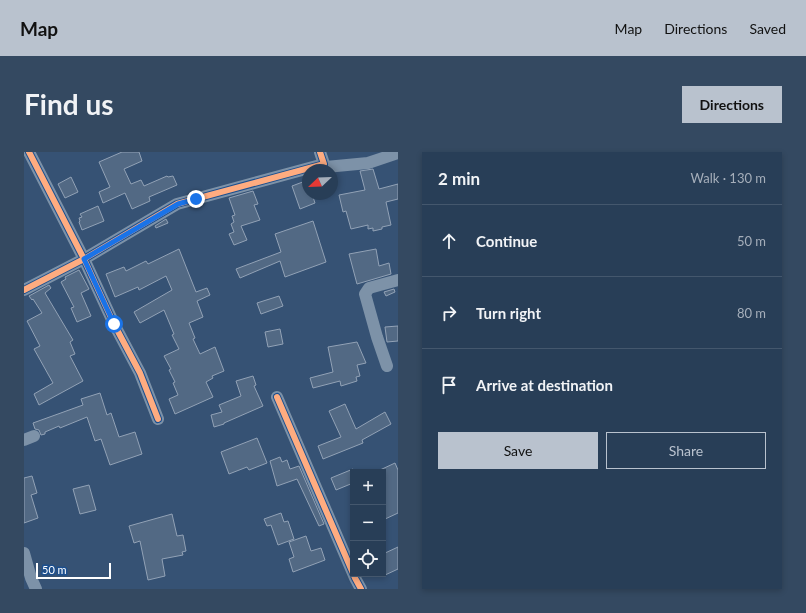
<!DOCTYPE html>
<html lang="en">
<head>
<meta charset="utf-8">
<style>
  :root { --surface:#283e57; --page:#344961; --text:#f1f3f6; --muted:#a5aeba; --line:#44576d; --accent:#b9c2ce }
  body { margin:0; font-family:Lato,sans-serif; background:var(--page); color:var(--text) }
  .controls { position:absolute; right:12px; bottom:12px; display:grid; overflow:hidden; border-radius:0px; box-shadow:0 2px 6px #0003 }
  .controls button { width:36px; height:36px; display:grid; place-items:center; padding:0; border:0; border-bottom:1px solid var(--line); background:var(--surface); color:var(--text); font:20px sans-serif }
  .compass { position:absolute; left:278px; top:12px; width:36px; height:36px; border-radius:50%; background:var(--surface); box-shadow:0 2px 6px #0003; rotate:247deg }
  .scale { position:absolute; left:12px; bottom:10px; width:75px; box-sizing:border-box; padding-left:4px; border:2px solid #fff; border-top:0; font-size:11px; line-height:14px; white-space:nowrap; color:#fff; -webkit-text-stroke:3px #1b4f8f; paint-order:stroke }
  .stop { position:absolute; width:12px; height:12px; margin:-9px; border:3px solid #1a73e8; border-radius:50%; background:#fff }
  .stop.end { background:#1a73e8; border-color:#fff; box-shadow:0 1px 4px #0008 }
  .list { margin:0; padding:0; list-style:none }
  h2 { display:flex; justify-content:space-between; align-items:center; height:52px; margin:0; padding:0 16px; font-size:17px }
  h2 small { font-size:13px; font-weight:400; color:var(--muted) }
  .list li { display:grid; grid-template-columns:26px 1fr auto; gap:12px; align-items:center; box-sizing:border-box; height:72px; padding:0 16px; border-top:1px solid var(--line) }
  .list b { display:block; font-size:15px; white-space:nowrap }
  .list em { font-size:13px; font-style:normal; color:var(--muted) }
  .actions { display:flex; gap:8px; padding:12px 16px }
  .actions a { flex:1; padding:9px 0; border:1px solid var(--accent); border-radius:0px; text-align:center; font-size:14px; color:var(--accent) }
  .actions .main { background:var(--accent); color:#111 }
  .icon { flex:none; width:22px; height:22px; fill:none; stroke:currentColor; stroke-width:2; stroke-linecap:round; stroke-linejoin:round }
  .map { position:relative; flex:none; width:374px; height:437px; overflow:hidden; border-radius:0px }
  header { display:flex; align-items:center; gap:24px; box-sizing:border-box; height:56px; padding:0 20px; background:var(--accent); color:#111 }
  header strong { font-size:19px }
  nav { display:flex; gap:22px; margin-inline-start:auto; font-size:14px }
  .intro { display:flex; align-items:center; justify-content:space-between; box-sizing:border-box; height:96px; padding:0 24px }
  h1 { margin:0; font-size:28px }
  .button { padding:10px 18px; border-radius:0px; background:var(--accent); color:#111; font-size:14px; font-weight:700 }
  main { display:flex; gap:24px; padding:0 24px }
  aside { flex:1; background:var(--surface); border-radius:0px; box-shadow:0 2px 6px #0003 }
  .map>svg:first-child { display:block }
  .building { fill:#526984; stroke:#92a2b6 }
  .lines { fill:none; stroke-linecap:round; stroke-linejoin:round }
  .minor { stroke:#7d92a8; stroke-width:12 }
  .cycleway-casing { stroke:#1b4f8f; stroke-width:8 }
  .cycleway { stroke:#ffac80; stroke-width:6 }
  .route { stroke:#1a73e8; stroke-width:5 }
</style>
</head>
<body>
<header>
<strong>Map</strong>
<nav><a>Map</a><a>Directions</a><a>Saved</a></nav>
</header>
<div class="intro"><h1>Find us</h1><a class="button">Directions</a></div>
<main>
<div class="map">
<svg width="374" height="437" viewBox="0 0 374 437">
  <rect width="100%" height="100%" fill="#365274"/>
  <g class="building">
    <path d="M 98,0 L 115,0 L 118,9 L 100,17 L 107,32 L 117,28 L 120,34 L 143,24 L 144,25 L 149,24 L 153,33 L 125,45 L 126,49 L 108,57 L 101,41 L 79,51 L 75,40 L 86,35 L 75,10 Z"/>
    <path d="M 349,17 L 355,37 L 374,32 L 374,47 L 362,50 L 367,73 L 358,75 L 358,77 L 349,79 L 349,76 L 344,77 L 344,73 L 327,77 L 322,59 L 319,60 L 315,43 L 341,38 L 336,19 Z"/>
    <path d="M 47,25 L 54,40 L 41,46 L 34,32 Z"/>
    <path d="M 284,28 L 284,42 L 288,42 L 291,51 L 276,57 L 268,34 Z"/>
    <path d="M 229,39 L 234,52 L 230,53 L 236,68 L 217,74 L 223,88 L 210,93 L 205,82 L 210,80 L 207,72 L 210,70 L 208,64 L 211,63 L 205,46 Z"/>
    <path d="M 74,54 L 80,69 L 58,78 L 55,70 L 56,69 L 55,66 L 58,65 L 56,62 Z"/>
    <path d="M 142,67 L 144,71 L 132,76 L 131,74 Z"/>
    <path d="M 289,69 L 302,110 L 261,125 L 256,109 L 216,126 L 212,117 L 257,100 L 251,82 Z"/>
    <path d="M 155,97 L 172,140 L 183,136 L 186,143 L 173,149 L 179,165 L 165,171 L 171,186 L 169,187 L 176,202 L 191,195 L 200,219 L 188,224 L 189,226 L 182,230 L 189,245 L 151,262 L 145,247 L 154,243 L 149,231 L 151,230 L 145,218 L 147,217 L 140,204 L 155,197 L 148,183 L 150,182 L 140,158 L 116,171 L 110,160 L 148,138 L 142,124 L 115,138 L 114,135 L 91,145 L 82,122 L 100,115 L 102,119 L 122,109 L 124,112 Z"/>
    <path d="M 352,97 L 355,114 L 365,111 L 367,122 L 333,132 L 325,102 Z"/>
    <path d="M 55,118 L 65,137 L 57,141 L 67,164 L 53,170 L 47,156 L 50,155 L 37,130 L 42,127 L 41,125 Z"/>
    <path d="M 25,133 L 27,136 L 21,141 L 49,188 L 46,190 L 51,202 L 46,204 L 59,229 L 15,253 L 10,242 L 29,231 L 10,197 L 16,194 L 3,169 L 18,161 L 9,147 L 8,148 L 5,144 Z"/>
    <path d="M 370,137 L 371,140 L 362,144 L 360,140 Z"/>
    <path d="M 255,144 L 259,154 L 237,162 L 233,151 Z"/>
    <path d="M 374,174 L 374,189 L 363,190 L 361,175 Z"/>
    <path d="M 256,177 L 259,192 L 244,195 L 241,180 Z"/>
    <path d="M 333,190 L 342,211 L 333,213 L 336,224 L 332,225 L 333,229 L 317,234 L 316,229 L 289,236 L 286,226 L 309,220 L 304,195 Z"/>
    <path d="M 229,224 L 232,233 L 230,234 L 239,254 L 200,271 L 200,272 L 190,275 L 187,263 L 198,260 L 195,253 L 217,244 L 212,229 Z"/>
    <path d="M 76,241 L 83,263 L 87,261 L 95,285 L 111,280 L 118,302 L 86,313 L 77,287 L 71,289 L 63,265 L 36,276 L 35,274 L 21,280 L 21,282 L 17,283 L 15,278 L 11,277 L 9,271 L 59,253 L 57,247 Z"/>
    <path d="M 321,252 L 332,277 L 361,260 L 367,272 L 338,288 L 339,291 L 299,307 L 294,294 L 317,285 L 305,259 Z"/>
    <path d="M 233,286 L 243,311 L 225,318 L 223,315 L 205,322 L 197,300 Z"/>
    <path d="M 256,305 L 258,310 L 263,308 L 266,317 L 275,314 L 300,372 L 295,374 L 273,327 L 253,334 L 246,309 Z"/>
    <path d="M 371,311 L 374,318 L 374,361 L 359,368 L 359,320 L 357,320 L 356,318 Z"/>
    <path d="M 329,317 L 329,331 L 312,338 L 307,326 Z"/>
    <path d="M 8,324 L 13,341 L 7,343 L 14,366 L 0,371 L 0,326 Z"/>
    <path d="M 65,333 L 72,358 L 56,362 L 49,337 Z"/>
    <path d="M 257,361 L 260,370 L 264,369 L 270,387 L 254,393 L 247,373 L 243,374 L 240,367 Z"/>
    <path d="M 148,362 L 153,384 L 159,383 L 162,399 L 158,400 L 159,403 L 138,407 L 141,424 L 124,428 L 116,389 L 110,391 L 105,374 Z"/>
    <path d="M 282,384 L 287,399 L 297,396 L 301,408 L 269,420 L 265,407 L 270,405 L 265,390 Z"/>
    <path d="M 374,395 L 374,417 L 359,424 L 359,402 Z"/>
  </g>
  <g class="lines">
    <g class="minor">
      <path d="M 5,0 L 60,107 L 90,172 L 116,221 L 134,267"/>
      <path d="M 300,12 L 302,15 L 344,11 L 374,1"/>
      <path d="M 0,138 L 60,107 L 153,52 L 300,12 L 296,0"/>
      <path d="M 363,214 L 353,185 L 341,142 L 345,136 L 374,128"/>
      <path d="M 253,245 L 331,426 L 337,437"/>
      <path d="M 0,288 L 10,284"/>
      <path d="M 0,401 L 7,426 L 12,437"/>
    </g>
    <g class="cycleway-casing">
      <g id="cycleway">
        <path d="M 5,0 L 60,107 L 90,172 L 116,221 L 134,267"/>
        <path d="M 0,138 L 60,107 L 153,52 L 300,12 L 296,0"/>
        <path d="M 253,245 L 331,426 L 337,437"/>
      </g>
    </g>
    <use href="#cycleway" class="cycleway"/>
  </g>
  <g class="lines">
    <path class="route" d="M 90,172 L 60,107 L 154,52 L 172,47"/>
  </g>
</svg>
<div class="controls">
<button>+</button>
<button>−</button>
<button><svg class="icon" aria-label="locate" viewBox="0 0 24 24"><circle cx="12" cy="12" r="6"/><path d="M12 2v4M12 18v4M2 12h4M18 12h4"/></svg></button>
</div>
<svg class="compass" viewBox="-18 -18 36 36"><path d="M0-13l5 13h-10z" fill="#e53935"/><path d="M0 13l5-13h-10z" fill="#a5aeba"/></svg>
<div class="scale">50 m</div>
<div class="stop" style="left:90px;top:172px"></div>
<div class="stop end" style="left:172px;top:47px"></div>
</div>
<aside>
<h2>2 min<small>Walk · 130 m</small></h2>
<ul class="list">
<li><svg class="icon" aria-label="ahead" viewBox="0 0 24 24"><path d="M12 20V5M6 11l6-6 6 6"/></svg><div><b>Continue</b></div><em>50 m</em></li>
<li><svg class="icon" aria-label="right" viewBox="0 0 24 24"><path d="M7 20v-9h11M14 6l5 5-5 5"/></svg><div><b>Turn right</b></div><em>80 m</em></li>
<li><svg class="icon" aria-label="arrive" viewBox="0 0 24 24"><path d="M6 21V4h12l-3 4 3 4H6"/></svg><div><b>Arrive at destination</b></div></li>
</ul>
<div class="actions"><a class="main">Save</a><a>Share</a></div>
</aside>
</main>
</body>
</html>
